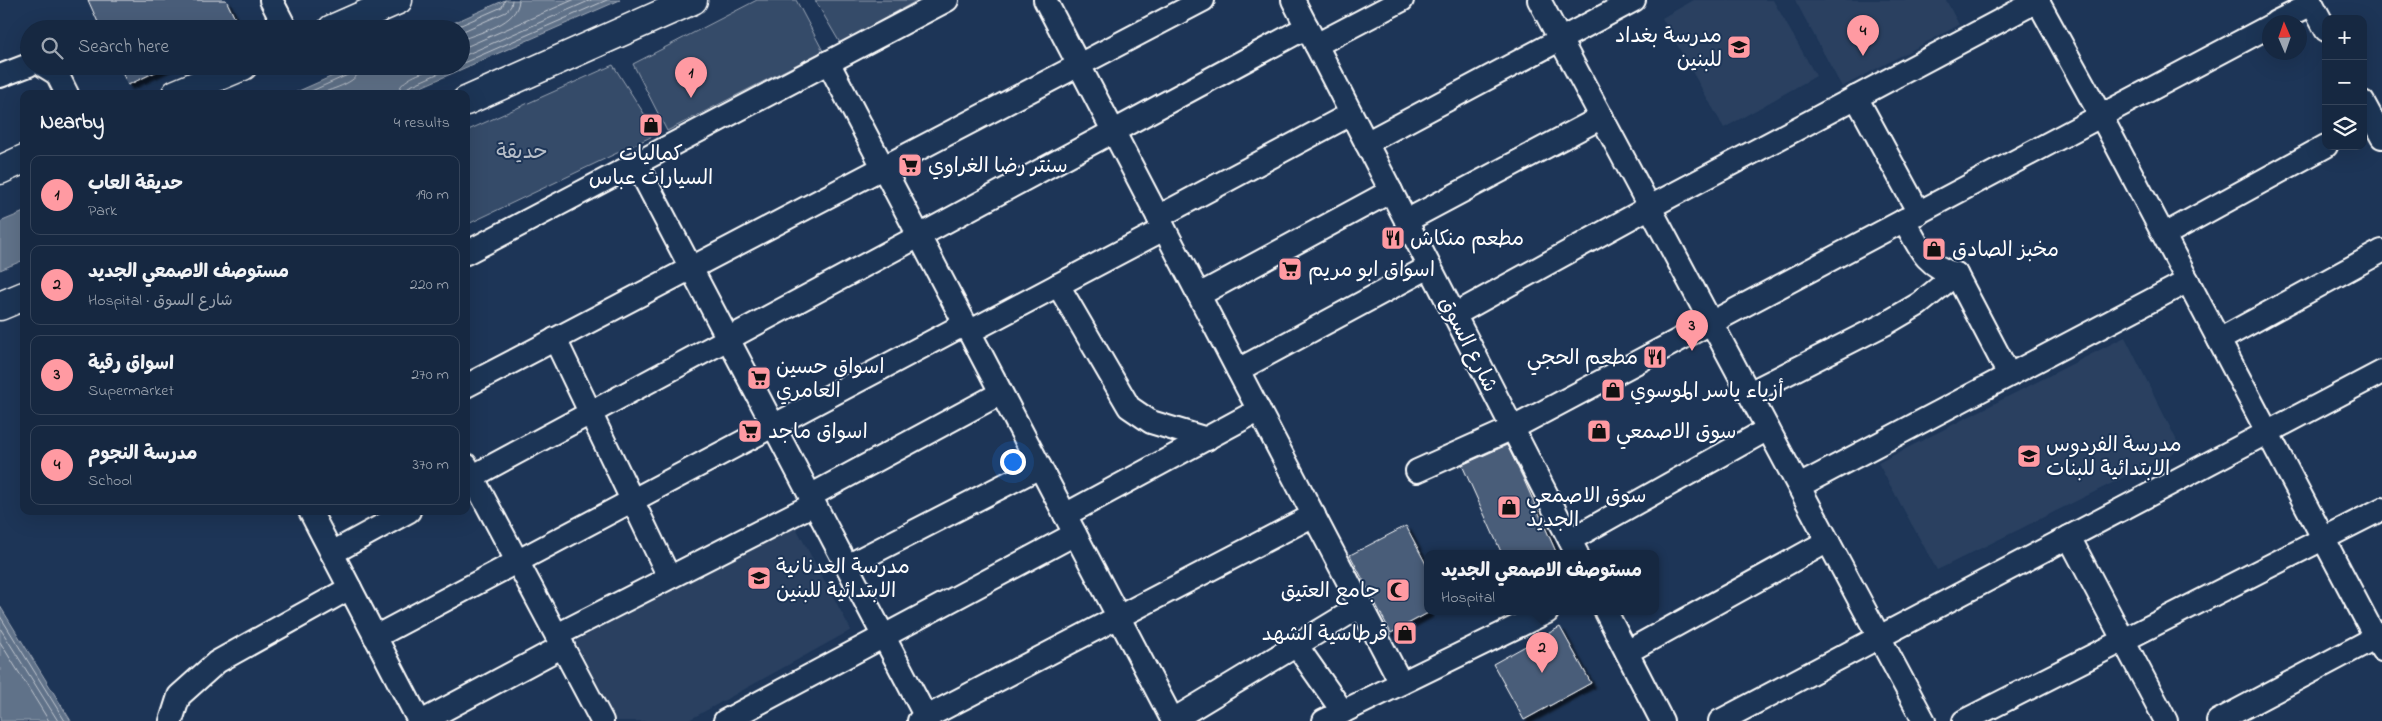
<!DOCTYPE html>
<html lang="en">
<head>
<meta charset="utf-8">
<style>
  :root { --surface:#162841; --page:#23344c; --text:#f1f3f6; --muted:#9ea6b1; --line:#35445a; --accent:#ff9aa2 }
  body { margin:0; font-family:"Indie Flower","Playpen Sans Arabic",sans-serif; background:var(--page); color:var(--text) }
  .controls { position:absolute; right:15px; top:15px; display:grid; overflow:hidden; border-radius:10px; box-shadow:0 5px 20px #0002 }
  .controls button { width:45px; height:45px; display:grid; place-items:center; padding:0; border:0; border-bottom:1px solid var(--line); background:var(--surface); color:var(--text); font:25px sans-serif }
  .compass { position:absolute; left:2262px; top:15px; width:45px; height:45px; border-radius:50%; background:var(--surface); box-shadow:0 5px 20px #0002; rotate:358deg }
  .you { position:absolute; left:1012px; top:461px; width:18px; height:18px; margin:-12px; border:4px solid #fff; border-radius:50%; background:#1a73e8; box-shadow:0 0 0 8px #1a73e833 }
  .badge { display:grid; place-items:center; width:32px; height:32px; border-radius:50%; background:var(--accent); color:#111; font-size:16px; font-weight:700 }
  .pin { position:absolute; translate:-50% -41px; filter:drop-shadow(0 1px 2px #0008) }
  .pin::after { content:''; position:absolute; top:26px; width:18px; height:15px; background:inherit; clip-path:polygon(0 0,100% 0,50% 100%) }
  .popup { position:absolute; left:1424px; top:550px; width:235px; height:65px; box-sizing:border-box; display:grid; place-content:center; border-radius:10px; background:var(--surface); filter:drop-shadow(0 1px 4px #0005); font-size:16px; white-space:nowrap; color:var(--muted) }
  .popup b { font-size:19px; color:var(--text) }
  .popup::after { content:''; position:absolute; left:50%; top:100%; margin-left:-10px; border:10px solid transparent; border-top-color:var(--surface) }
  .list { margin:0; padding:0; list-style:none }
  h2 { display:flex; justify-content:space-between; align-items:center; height:65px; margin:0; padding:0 20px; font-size:21px }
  h2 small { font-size:16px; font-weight:400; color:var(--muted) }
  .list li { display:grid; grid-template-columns:32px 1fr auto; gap:15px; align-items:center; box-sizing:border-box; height:80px; margin:0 10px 10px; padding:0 10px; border:1px solid var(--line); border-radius:10px }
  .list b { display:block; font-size:19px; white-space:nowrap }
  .list p { margin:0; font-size:16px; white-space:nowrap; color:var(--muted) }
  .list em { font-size:16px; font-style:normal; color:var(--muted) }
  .icon { flex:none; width:28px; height:28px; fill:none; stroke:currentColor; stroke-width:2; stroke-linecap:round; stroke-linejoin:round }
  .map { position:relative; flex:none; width:2382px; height:721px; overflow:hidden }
  .search { position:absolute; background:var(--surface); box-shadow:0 5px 20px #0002; left:20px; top:20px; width:450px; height:55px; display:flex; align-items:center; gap:12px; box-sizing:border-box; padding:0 18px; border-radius:28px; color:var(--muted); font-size:19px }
  .panel { position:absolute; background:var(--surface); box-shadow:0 5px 20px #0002; left:20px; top:90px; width:450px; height:425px; border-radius:10px }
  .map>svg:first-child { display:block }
  .built { fill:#2a4161 }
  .green { fill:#364b69; stroke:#9aa5b4 }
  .water { fill:#617289; stroke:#a0aab8 }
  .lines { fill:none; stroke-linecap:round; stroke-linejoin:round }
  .shore { stroke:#c0c7d0; stroke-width:1 }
  .building { fill:#4a5d79; stroke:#fff; filter:url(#shadow) }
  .minor-casing { stroke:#fff; stroke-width:26 }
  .major-casing { stroke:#fff; stroke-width:31 }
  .minor { stroke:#1d3557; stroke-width:22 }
  .major { stroke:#1d3557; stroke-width:28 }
  .labels { text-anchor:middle; stroke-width:4; stroke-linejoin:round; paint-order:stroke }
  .poi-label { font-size:21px; fill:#fff; stroke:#1d3557; text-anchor:start }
  .park-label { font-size:21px; fill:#b9c0ca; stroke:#1d3557 }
  .street-label { font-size:21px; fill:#fff; stroke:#1d3557 }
</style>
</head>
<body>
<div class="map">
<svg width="2382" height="721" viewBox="0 0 2382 721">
  <defs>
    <filter id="shadow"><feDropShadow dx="4.5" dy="4.5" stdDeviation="1" flood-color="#0009"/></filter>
  </defs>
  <rect width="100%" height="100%" fill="#1d3557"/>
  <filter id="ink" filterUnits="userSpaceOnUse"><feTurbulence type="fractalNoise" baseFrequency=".02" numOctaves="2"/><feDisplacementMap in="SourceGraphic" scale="10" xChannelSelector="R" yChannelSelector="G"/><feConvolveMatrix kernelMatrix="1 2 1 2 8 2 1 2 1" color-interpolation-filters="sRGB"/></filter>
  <g filter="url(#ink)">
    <g class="built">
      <path d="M 1694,0 L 1773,0 L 1816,76 L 1724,128 L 1662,18 Z"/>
      <path d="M 1795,0 L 1946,0 L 1959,25 L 1842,87 Z"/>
      <path d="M 2125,337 L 2181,449 L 1937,570 L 1878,463 Z"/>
      <path d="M 795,526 L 851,630 L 687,721 L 616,721 L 575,641 Z"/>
    </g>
    <g class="green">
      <path d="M 757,0 L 796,0 L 823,51 L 667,131 L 633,64 Z"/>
      <path d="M 815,0 L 918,0 L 840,43 Z"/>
      <path d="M 613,65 L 657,134 L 466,225 L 466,131 Z"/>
    </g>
    <g class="water">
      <path d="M 505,0 L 620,0 L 405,94 L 292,94 L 355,66 L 461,66 L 461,29 L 440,29 Z"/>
      <path d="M 24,212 L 24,260 L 0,270 L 0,222 Z"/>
      <path d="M 0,606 L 71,721 L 0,721 Z"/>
    </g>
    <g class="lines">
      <g class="shore">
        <path d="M 452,29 L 502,7 L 505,0"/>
        <path d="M 461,32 L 506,12 L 511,6 L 512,0"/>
        <path d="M 461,40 C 480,32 518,24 519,0"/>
        <path d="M 461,49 L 573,0"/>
        <path d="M 461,57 L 591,0"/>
        <path d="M 461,64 L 607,0"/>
        <path d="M 305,94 L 352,73 L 355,66"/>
        <path d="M 320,94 C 333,88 360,83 361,66"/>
        <path d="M 398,94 C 399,77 427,72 439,66"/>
        <path d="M 404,94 L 408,87 L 455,66"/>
        <path d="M 0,616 L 65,721"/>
        <path d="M 0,628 L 58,721"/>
        <path d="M 0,642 L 49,721"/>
      </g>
    </g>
    <g class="building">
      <path d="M 88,0 L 226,0 L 240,29 L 101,29 Z"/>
      <path d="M 119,66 L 168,66 L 128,85 Z"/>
      <path d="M 1507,445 L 1524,480 L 1557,554 L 1502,554 L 1462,465 Z"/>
      <path d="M 1406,526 L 1428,568 L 1428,613 L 1391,633 L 1350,555 Z"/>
      <path d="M 1560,627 L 1591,683 L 1524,720 L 1493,664 Z"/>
    </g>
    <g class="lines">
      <g class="minor-casing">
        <g id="minor">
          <path d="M 271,0 L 286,29"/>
          <path d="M 1045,0 L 1401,683"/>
          <path d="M 1293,0 L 1577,554"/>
          <path d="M 1539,0 L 1924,721"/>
          <path d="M 2037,0 L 2101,116 L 2382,650"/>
          <path d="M 2310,0 L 2326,30"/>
          <path d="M 2276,22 L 2312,4"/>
          <path d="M 1316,45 L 1402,0"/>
          <path d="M 828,62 L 1173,721"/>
          <path d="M 44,66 L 57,74 L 67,94"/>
          <path d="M 0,76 L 29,65"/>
          <path d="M 1856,97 L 1919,213"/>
          <path d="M 2363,102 L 2382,137"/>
          <path d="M 1366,143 L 1634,0"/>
          <path d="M 636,163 L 928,721"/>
          <path d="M 1158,217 L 1351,114"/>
          <path d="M 1904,220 C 1918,245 1925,267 1956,274 L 2009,375"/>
          <path d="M 1406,221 L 1602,117"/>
          <path d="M 2164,235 L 2326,146"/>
          <path d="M 466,253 L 947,0"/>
          <path d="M 1058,285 L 1129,407 L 1151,422 L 1207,439"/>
          <path d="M 1199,295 L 1391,191"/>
          <path d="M 1454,315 L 1650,207 L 2039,0"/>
          <path d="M 969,332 L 1164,229"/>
          <path d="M 555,339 L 669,577"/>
          <path d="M 2219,340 L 2382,251"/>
          <path d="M 1238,370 L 1429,267"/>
          <path d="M 466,386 L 1203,0"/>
          <path d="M 1749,393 L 1885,324 L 1919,304 L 1956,274"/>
          <path d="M 466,465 L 602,721"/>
          <path d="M 1417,471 L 1513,428 L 2270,26"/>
          <path d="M 466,480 L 1307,27"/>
          <path d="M 1799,486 L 2188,281"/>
          <path d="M 810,496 L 1001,393"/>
          <path d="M 310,511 L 419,721"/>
          <path d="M 1065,515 L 1259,410"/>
          <path d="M 2069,537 L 2166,721"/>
          <path d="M 1570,540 L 1768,429"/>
          <path d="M 332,553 L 409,511"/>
          <path d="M 847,566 L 1040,467"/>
          <path d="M 1606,612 L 1662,721"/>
          <path d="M 557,635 L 814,504"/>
          <path d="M 375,637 L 965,324"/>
          <path d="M 1296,645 L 1343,712"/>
          <path d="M 1627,652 L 1828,541"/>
          <path d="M 1173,720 L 1361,606"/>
          <path d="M 171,721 L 179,696 L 217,662 L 350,588"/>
          <path d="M 423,721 L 563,646"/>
          <path d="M 725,721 L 1075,534"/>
          <path d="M 919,721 L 1314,515"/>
          <path d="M 1324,721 L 1547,612"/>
          <path d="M 1720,721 L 2382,372"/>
          <path d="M 1964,721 L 2382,509"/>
          <path d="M 2218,721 L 2382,634"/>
        </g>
      </g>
      <g class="major-casing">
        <g id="major">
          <path d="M 332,29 L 398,0"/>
          <path d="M 176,94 L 243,66"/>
          <path d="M 466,101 L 693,0"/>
          <path d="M 0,170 L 24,159"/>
          <path d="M 0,306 L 24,296"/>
        </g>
      </g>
      <use href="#minor" class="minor"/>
      <use href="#major" class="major"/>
    </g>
  </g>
  <defs>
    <g id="school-square" transform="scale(1.25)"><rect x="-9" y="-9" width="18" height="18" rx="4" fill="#ff9aa2" stroke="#1d3557"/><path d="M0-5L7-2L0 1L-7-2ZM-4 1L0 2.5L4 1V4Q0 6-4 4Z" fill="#111"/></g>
    <g id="shop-square" transform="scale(1.25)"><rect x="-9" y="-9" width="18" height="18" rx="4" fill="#ff9aa2" stroke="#1d3557"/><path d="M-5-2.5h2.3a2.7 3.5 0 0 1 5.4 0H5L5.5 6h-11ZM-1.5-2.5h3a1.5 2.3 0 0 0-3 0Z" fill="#111"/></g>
    <g id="supermarket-square" transform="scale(1.25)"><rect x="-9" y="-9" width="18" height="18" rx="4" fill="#ff9aa2" stroke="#1d3557"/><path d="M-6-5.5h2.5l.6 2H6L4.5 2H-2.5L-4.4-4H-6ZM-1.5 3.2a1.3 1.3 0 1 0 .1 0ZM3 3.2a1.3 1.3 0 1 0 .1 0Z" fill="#111"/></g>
    <g id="restaurant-square" transform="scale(1.25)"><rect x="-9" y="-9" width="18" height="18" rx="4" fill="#ff9aa2" stroke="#1d3557"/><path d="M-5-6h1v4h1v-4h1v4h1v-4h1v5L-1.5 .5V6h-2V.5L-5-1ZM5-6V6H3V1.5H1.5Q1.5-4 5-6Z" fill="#111"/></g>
    <g id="mosque-square" transform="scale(1.25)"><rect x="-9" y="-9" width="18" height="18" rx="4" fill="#ff9aa2" stroke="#1d3557"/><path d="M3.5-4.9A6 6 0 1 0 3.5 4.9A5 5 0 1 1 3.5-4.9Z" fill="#111"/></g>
  </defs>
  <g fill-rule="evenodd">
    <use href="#school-square" x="1739" y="47"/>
    <use href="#shop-square" x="651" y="125"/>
    <use href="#supermarket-square" x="910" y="165"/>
    <use href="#restaurant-square" x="1393" y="238"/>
    <use href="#shop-square" x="1934" y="249"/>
    <use href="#supermarket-square" x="1290" y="269"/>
    <use href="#restaurant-square" x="1655" y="357"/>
    <use href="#supermarket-square" x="759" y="378"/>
    <use href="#shop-square" x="1613" y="390"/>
    <use href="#supermarket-square" x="750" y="431"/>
    <use href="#shop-square" x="1599" y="431"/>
    <use href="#school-square" x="2029" y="456"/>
    <use href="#shop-square" x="1509" y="507"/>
    <use href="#school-square" x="759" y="578"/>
    <use href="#mosque-square" x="1398" y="590"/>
    <use href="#shop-square" x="1405" y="633"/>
  </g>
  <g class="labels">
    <g class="poi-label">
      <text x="1722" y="42" text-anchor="end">مدرسة بغداد<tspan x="1722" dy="24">للبنين</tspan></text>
      <text x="651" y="160" text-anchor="middle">كماليات<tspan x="651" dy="24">السيارات عباس</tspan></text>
      <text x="928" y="172">سنتر رضا الغراوي</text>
      <text x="1410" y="245">مطعم منكاش</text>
      <text x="1952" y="256">مخبز الصادق</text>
      <text x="1308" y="276">اسواق ابو مريم</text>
      <text x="1638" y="364" text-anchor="end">مطعم الحجي</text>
      <text x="776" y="373">اسواق حسين<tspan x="776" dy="24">العامري</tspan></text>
      <text x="1630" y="397">أزياء ياسر الموسوي</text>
      <text x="768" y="438">اسواق ماجد</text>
      <text x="1616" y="438">سوق الاصمعي</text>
      <text x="2046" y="451">مدرسة الفردوس<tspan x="2046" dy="24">الابتدائية للبنات</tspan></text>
      <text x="1526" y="502">سوق الاصمعي<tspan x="1526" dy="24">الجديد</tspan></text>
      <text x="776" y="573">مدرسة العدنانية<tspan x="776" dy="24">الابتدائية للبنين</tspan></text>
      <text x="1380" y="597" text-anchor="end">جامع العتيق</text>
      <text x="1388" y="640" text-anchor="end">قرطاسية الشهد</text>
    </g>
    <g class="park-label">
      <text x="522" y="158">حديقة</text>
    </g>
    <g class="street-label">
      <text transform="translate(1469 344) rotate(63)" y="7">شارع السوق</text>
    </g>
  </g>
</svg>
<div class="controls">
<button>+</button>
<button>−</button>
<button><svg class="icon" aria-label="layers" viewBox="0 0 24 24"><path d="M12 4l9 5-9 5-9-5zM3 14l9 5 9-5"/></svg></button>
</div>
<svg class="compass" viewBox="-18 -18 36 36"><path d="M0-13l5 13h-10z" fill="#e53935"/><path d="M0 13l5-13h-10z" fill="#9ea6b1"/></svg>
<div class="you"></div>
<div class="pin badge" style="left:691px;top:98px">1</div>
<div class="pin badge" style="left:1542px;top:673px">2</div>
<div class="popup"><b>مستوصف الاصمعي الجديد</b>Hospital</div>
<div class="pin badge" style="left:1692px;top:351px">3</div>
<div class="pin badge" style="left:1863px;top:56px">4</div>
<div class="search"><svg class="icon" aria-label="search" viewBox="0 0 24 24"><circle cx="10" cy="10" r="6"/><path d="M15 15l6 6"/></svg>Search here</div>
<section class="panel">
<h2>Nearby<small>4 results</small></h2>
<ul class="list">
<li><span class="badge">1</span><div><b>حديقة العاب</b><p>Park</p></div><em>190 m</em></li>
<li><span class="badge">2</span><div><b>مستوصف الاصمعي الجديد</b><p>Hospital · شارع السوق</p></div><em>220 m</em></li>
<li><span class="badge">3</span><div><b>اسواق رقية</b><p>Supermarket</p></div><em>270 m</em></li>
<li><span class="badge">4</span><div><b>مدرسة النجوم</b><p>School</p></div><em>370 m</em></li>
</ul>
</section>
</div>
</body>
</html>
